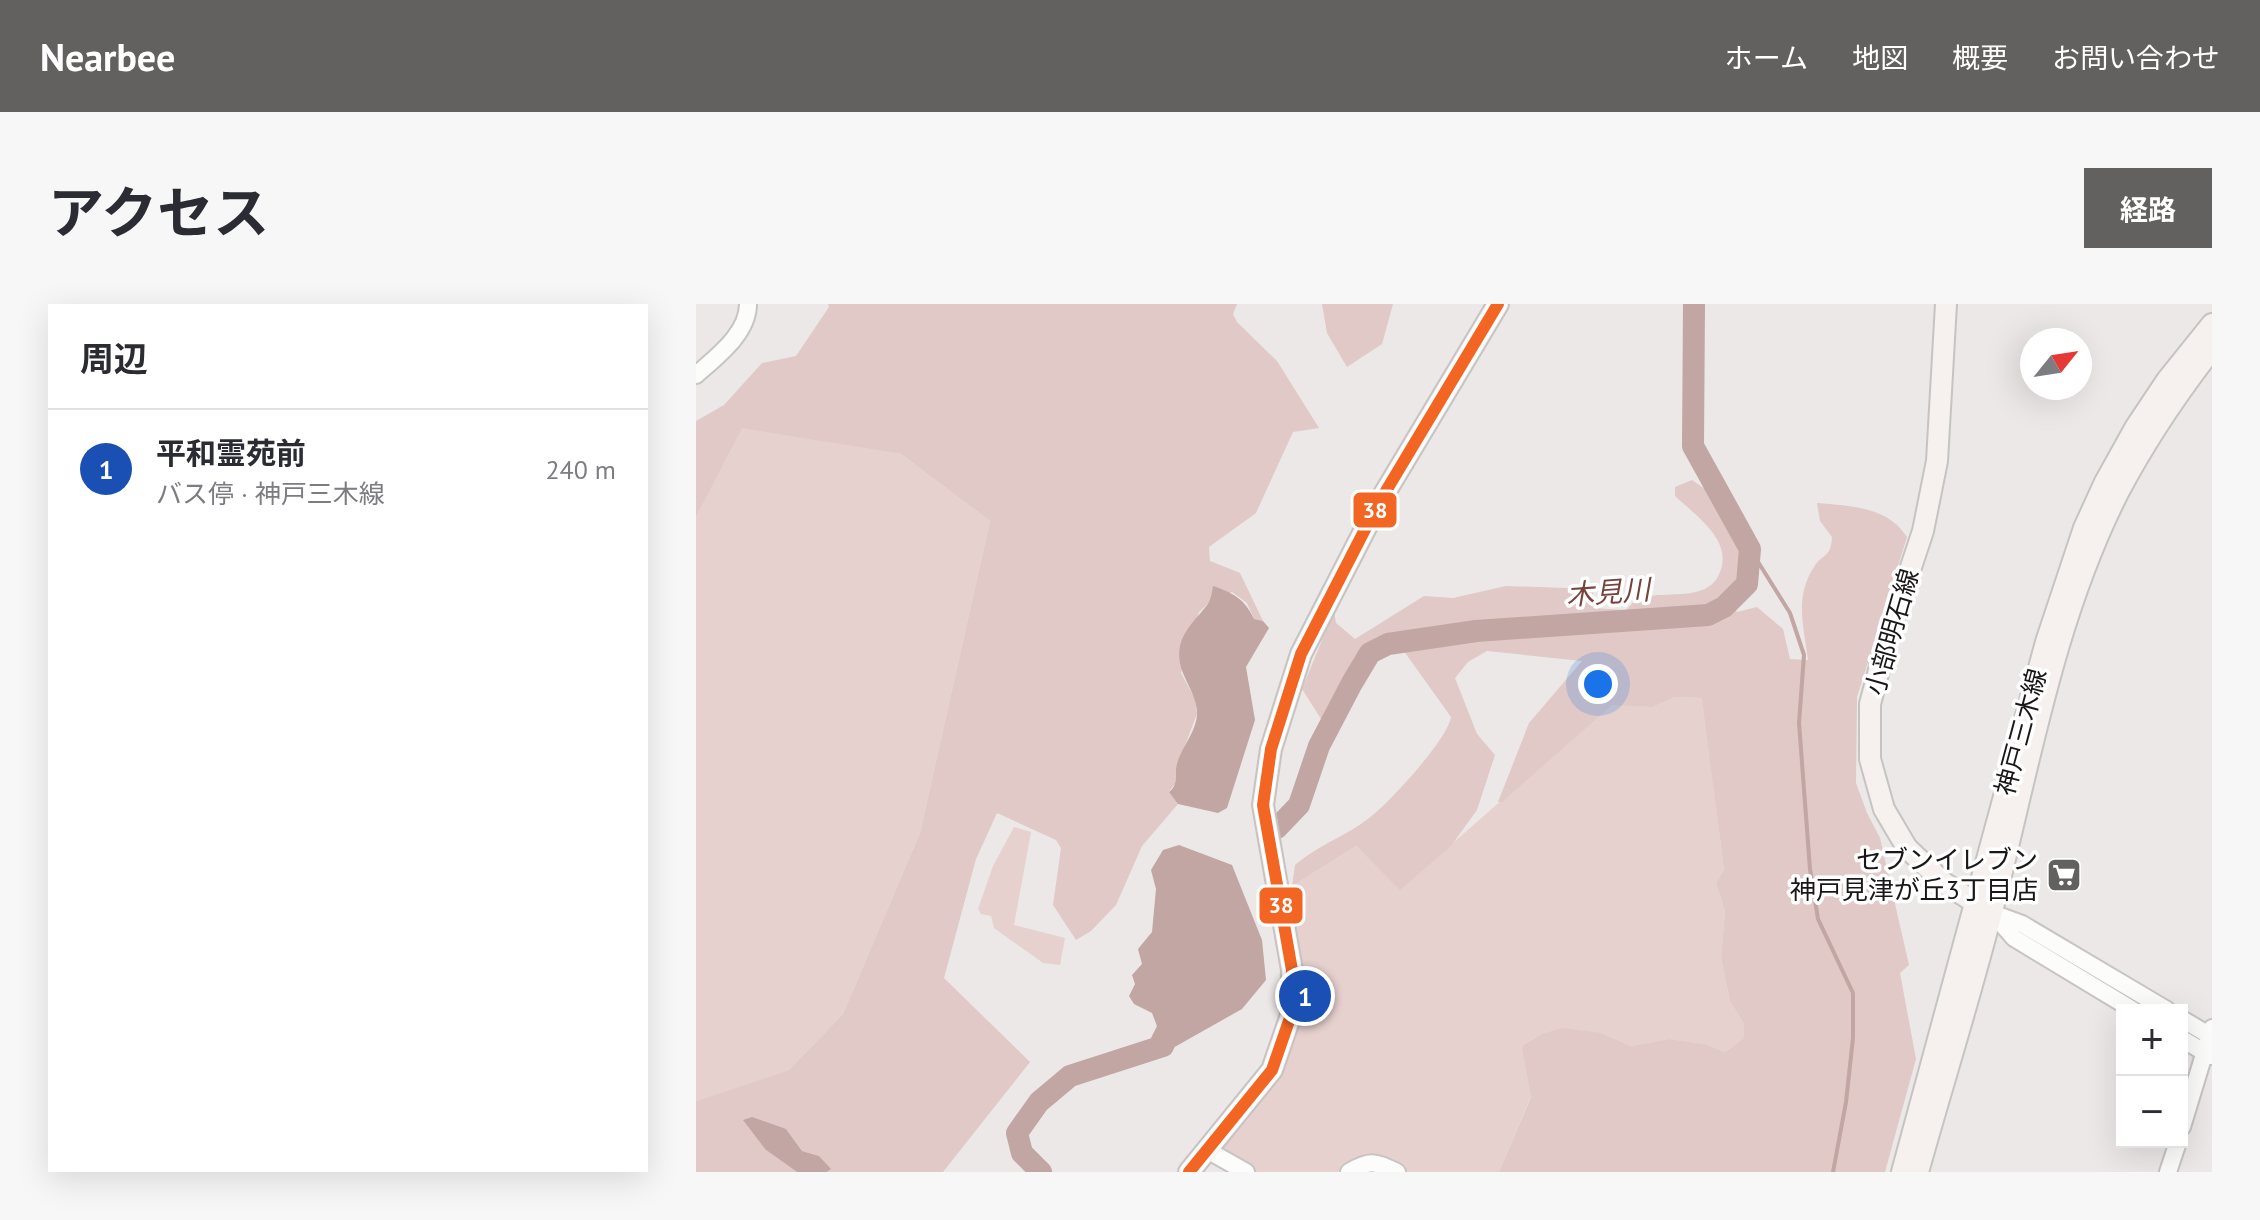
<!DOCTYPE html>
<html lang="ja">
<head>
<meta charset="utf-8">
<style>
  :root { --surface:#fff; --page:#f7f7f7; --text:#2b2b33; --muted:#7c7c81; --line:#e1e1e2; --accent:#636060 }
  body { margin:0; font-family:"PT Sans","Noto Sans JP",sans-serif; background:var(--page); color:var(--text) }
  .controls { position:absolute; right:24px; bottom:24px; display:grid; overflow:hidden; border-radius:0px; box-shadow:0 8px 32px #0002 }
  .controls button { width:72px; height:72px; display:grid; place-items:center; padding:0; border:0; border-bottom:2px solid var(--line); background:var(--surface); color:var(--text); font:40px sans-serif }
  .compass { position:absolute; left:1324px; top:24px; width:72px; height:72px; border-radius:50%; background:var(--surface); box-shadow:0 8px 32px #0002; rotate:60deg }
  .you { position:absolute; left:902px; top:380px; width:28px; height:28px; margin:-20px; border:6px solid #fff; border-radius:50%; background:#1a73e8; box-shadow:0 0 0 12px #1a73e833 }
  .badge { display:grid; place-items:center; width:52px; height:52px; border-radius:50%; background:var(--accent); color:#fff; font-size:26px; font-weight:700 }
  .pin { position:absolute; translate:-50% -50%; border:4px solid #fff; box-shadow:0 2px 8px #0006 }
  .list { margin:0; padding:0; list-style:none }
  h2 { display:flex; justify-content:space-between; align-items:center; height:104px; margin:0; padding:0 32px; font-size:34px }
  h2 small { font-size:26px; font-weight:400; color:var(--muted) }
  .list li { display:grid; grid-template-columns:52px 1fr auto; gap:24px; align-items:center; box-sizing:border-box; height:120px; padding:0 32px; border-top:2px solid var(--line) }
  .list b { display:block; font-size:30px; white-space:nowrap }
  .list p { margin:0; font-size:26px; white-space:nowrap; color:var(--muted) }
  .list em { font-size:26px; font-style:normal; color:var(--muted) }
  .map { position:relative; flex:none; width:1516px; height:868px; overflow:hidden; border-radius:0px }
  header { display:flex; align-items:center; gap:48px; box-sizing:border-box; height:112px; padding:0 40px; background:var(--accent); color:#fff }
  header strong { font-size:38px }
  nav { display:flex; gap:44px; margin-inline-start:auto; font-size:28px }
  .intro { display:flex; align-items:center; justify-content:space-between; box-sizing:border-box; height:192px; padding:0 48px }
  h1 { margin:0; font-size:56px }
  .button { padding:20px 36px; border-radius:0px; background:var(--accent); color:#fff; font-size:28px; font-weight:700 }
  main { display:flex; gap:48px; padding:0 48px }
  aside { flex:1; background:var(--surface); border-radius:0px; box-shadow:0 8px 32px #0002 }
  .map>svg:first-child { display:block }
  .green { fill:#e7d1cf }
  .forest { fill:#e0c9c6 }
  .water { fill:#c1a6a3 }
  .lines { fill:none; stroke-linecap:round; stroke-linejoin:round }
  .stream { stroke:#c1a6a3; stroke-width:4 }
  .river { stroke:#c1a6a3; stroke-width:22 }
  .minor-casing { stroke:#c7c4c3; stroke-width:20 }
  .major-casing { stroke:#c5c4c3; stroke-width:24 }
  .minor { stroke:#fcfcfb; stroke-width:16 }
  .major { stroke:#f6f0ef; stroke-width:20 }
  .bus-1-casing { stroke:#fff; stroke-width:18 }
  .bus-1 { stroke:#f26522; stroke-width:12 }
  .labels { text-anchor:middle; stroke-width:7; stroke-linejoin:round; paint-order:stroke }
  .street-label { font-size:26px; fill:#191717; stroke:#fff }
  .poi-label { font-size:26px; fill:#191717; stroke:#fff; text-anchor:end }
  .water-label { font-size:28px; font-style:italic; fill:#77423c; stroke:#fff }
  .line-badge { stroke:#fff; stroke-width:3 }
  .badge-label { font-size:22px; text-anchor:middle; font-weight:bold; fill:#fff }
</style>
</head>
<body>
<header>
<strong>Nearbee</strong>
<nav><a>ホーム</a><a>地図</a><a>概要</a><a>お問い合わせ</a></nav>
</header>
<div class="intro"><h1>アクセス</h1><a class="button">経路</a></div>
<main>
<aside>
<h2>周辺<small></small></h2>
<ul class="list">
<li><span class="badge" style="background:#1a4fb4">1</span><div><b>平和霊苑前</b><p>バス停 · 神戸三木線</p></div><em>240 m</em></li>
</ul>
</aside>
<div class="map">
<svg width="1516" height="868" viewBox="0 0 1516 868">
  <rect width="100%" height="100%" fill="#ece8e7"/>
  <g class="green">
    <path d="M 45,123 L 205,150 L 294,217 L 224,529 L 147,710 L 93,766 L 0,797 L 0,213 Z"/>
    <path d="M 979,393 L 1007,394 L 1028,567 L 1020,579 L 1029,607 L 1025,654 L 1034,697 L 1048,720 L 1048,734 L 1029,748 L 1009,740 L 973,735 L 935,742 L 905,729 L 846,730 L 827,741 L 826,746 L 835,792 L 803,868 L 712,868 L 671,851 L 641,868 L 560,868 L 521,845 C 552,809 599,757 606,709 C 610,672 597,622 591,585 L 660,542 L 704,585 L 916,400 L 955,403 Z"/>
    <path d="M 318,523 L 335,528 L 318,621 L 369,634 L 364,661 L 347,659 L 298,624 L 295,612 L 285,610 L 282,605 L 297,562 Z"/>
  </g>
  <g class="forest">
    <path d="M 132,0 L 541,0 L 537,10 L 541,18 L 581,57 L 623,124 L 597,128 L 560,209 L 513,243 L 514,257 L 544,269 L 567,317 L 558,315 L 551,299 L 536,288 L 513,299 L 503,308 L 485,369 L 499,395 L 501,410 L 480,465 L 479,480 L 473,488 L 482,500 L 446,542 L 420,601 L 395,627 L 380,636 L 357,601 L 365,544 L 360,536 L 301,509 L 280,555 L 248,674 L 334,758 L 247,868 L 131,868 L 134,865 L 123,852 L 106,847 L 90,825 L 70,846 L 101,868 L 0,868 L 0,797 L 93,766 L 147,710 L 224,529 L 294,217 L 205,150 L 46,124 L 0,213 L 0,117 L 28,101 L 66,59 L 100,52 L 133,3 Z"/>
    <path d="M 626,0 L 697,0 L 686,40 L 651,63 L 631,29 Z"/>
    <path d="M 996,176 L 1012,187 L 1046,246 L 1046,274 L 1033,290 L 1041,308 L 1061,303 L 1087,325 L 1094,355 L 1112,356 C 1108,324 1098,293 1118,263 C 1127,249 1135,254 1136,233 L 1124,217 L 1121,199 C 1154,202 1191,202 1211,233 L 1161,393 L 1160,479 L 1171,509 L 1184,534 L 1213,661 L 1204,669 L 1220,755 L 1189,868 L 803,868 L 835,793 L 826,746 L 827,741 L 846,730 L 866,724 L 905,729 L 935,742 L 973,735 L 1009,740 L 1029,748 L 1048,734 L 1048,720 L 1034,697 L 1025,654 L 1029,607 L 1020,579 L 1028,566 L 1006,394 L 979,393 L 956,403 L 916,401 L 806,498 L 802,498 L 833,419 L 886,357 L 791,347 L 772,358 L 759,374 L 781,430 L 799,451 L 781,506 L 755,542 L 704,586 L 660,542 L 596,582 L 599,561 C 623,540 654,531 678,510 C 696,495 752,435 755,413 L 695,329 L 668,346 L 627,418 L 606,385 L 638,307 L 640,319 L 659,335 L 728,292 L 757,294 L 810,282 L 897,285 L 897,304 L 930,306 C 933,303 935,300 939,297 C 961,283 1012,302 1024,268 C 1037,236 1000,212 979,192 L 979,183 Z"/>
  </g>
  <g class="water">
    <path d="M 517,282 C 537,289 549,295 558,315 L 567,317 L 573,324 L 550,363 L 559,416 L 531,504 L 522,509 L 482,500 L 473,488 C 483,481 478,471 481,460 C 486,442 502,426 501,407 C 499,383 479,369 484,342 C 487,326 503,312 512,300 C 515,295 516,288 517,282 Z"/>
    <path d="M 483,541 L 536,561 L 566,636 L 570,676 L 546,705 L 468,749 L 455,734 L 461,722 L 456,709 L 438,700 L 433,692 L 439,680 L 436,671 L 446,660 L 442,645 L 456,628 L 460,585 L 455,566 L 467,546 Z"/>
    <path d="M 56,813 L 90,825 L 106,847 L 123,852 L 135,865 L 131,868 L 101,868 L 70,846 L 47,816 Z"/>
  </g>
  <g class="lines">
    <path class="stream" d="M 1054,245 L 1094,309 L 1108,351 L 1103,419 L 1114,565 L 1122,615 L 1157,689 L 1157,734 L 1150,798 L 1137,868"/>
    <g class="river">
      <path d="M 581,524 L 603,501 L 623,442 L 656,379 L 674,349 L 692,340 L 780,327 L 1012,311 L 1028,303 L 1051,280 L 1054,245 L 997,142 L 998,0"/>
      <path d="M 345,868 L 326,849 L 321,829 L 343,798 L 374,772 L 467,742 L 476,720"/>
    </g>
    <g class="minor-casing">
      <g id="minor">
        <path d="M 0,71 C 20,53 52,30 52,0"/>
        <path d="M 1296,609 L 1326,620 L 1471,706"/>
        <path d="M 1297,610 L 1318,634 L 1437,706"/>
        <path d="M 1486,715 L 1516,733"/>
        <path d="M 1486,735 L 1515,752"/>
        <path d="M 1486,823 L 1516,724"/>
        <path d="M 511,846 L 550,868"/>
        <path d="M 653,868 C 675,855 679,858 701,868"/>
        <path d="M 1472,868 L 1482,838"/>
      </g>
    </g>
    <g class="major-casing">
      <g id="major">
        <path d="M 1250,0 L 1241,157 L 1227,227 L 1192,332 L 1174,400 L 1174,455 L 1188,505 L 1211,544 L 1248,579 L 1288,604"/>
        <path d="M 493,868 L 576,766 L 595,711 L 596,666 L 567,501 L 575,445 L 605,350 L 681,202 L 802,0"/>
        <path d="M 1206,868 L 1350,338 L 1388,224 L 1409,178 L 1439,124 L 1471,76 L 1516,20"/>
        <path d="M 1222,868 C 1246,782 1273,697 1295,611 C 1332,470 1356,318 1423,187 C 1450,136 1481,90 1516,45"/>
      </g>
    </g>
    <use href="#minor" class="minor"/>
    <use href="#major" class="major"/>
    <g class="bus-1-casing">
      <path id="bus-1" d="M 493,868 L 576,766 L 595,711 L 596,666 L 567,501 L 575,445 L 605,350 L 681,202 L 802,0"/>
    </g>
    <use href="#bus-1" class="bus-1"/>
  </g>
  <defs>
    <g id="supermarket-square" transform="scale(1.8)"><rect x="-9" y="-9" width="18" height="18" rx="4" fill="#636060" stroke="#fff"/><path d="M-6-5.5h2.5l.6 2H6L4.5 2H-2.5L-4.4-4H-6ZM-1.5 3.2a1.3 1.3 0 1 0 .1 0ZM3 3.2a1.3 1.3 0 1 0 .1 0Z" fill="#fff"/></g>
  </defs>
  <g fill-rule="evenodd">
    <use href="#supermarket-square" x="1368" y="571"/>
  </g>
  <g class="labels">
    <g class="street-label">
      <text transform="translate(1196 328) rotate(-74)" y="9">小部明石線</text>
      <text transform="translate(1325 428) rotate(-75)" y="9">神戸三木線</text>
    </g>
    <g class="poi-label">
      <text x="1342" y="565">セブンイレブン<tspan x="1342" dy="30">神戸見津が丘3丁目店</tspan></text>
    </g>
    <g class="water-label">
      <text transform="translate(912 288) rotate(-4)" y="10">木見川</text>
    </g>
  </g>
  <g class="line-badge">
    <rect x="656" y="187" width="46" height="38" rx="8" fill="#f26522"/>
    <rect x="562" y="582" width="46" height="39" rx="8" fill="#f26522"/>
  </g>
  <g class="badge-label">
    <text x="679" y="214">38</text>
    <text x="585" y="609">38</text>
  </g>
</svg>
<div class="controls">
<button>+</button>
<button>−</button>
</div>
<svg class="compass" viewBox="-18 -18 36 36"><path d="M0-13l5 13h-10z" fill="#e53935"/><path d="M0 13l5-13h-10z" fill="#7c7c81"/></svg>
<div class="you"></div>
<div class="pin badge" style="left:609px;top:692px;background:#1a4fb4">1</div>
</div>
</main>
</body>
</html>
